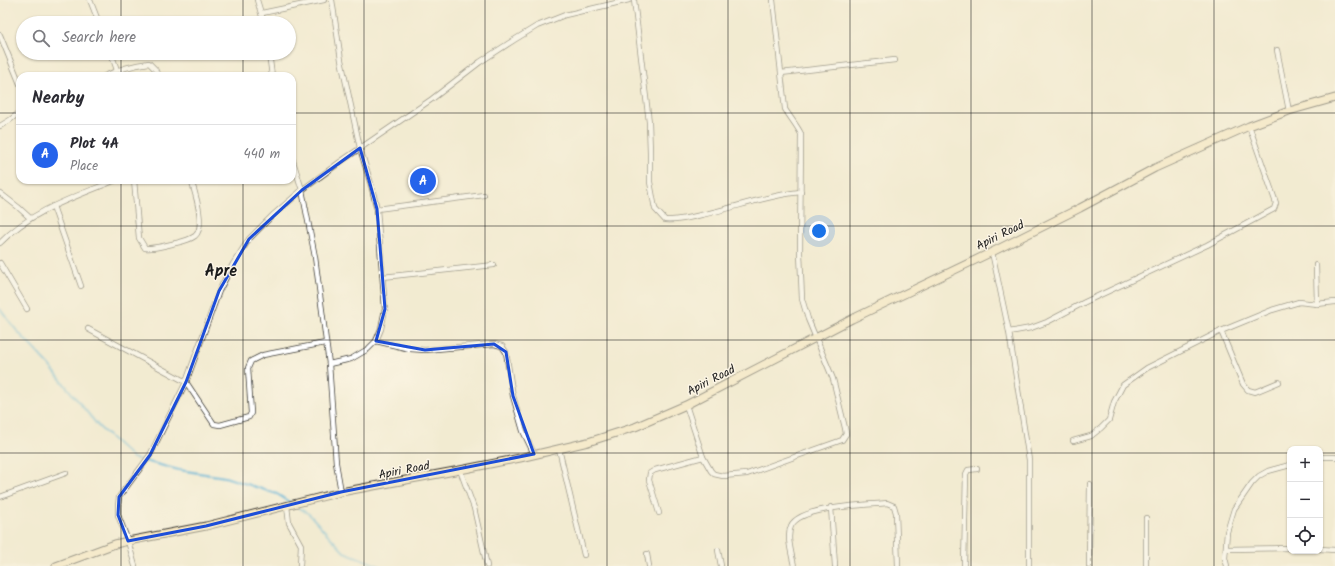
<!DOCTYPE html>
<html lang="en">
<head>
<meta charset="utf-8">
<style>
  :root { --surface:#fff; --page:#f2f2f3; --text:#2b2b33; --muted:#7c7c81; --line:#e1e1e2; --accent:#2563eb }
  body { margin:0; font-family:Kalam,sans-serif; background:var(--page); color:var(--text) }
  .controls { position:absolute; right:12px; bottom:12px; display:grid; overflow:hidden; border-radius:8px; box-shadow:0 1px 3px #0004 }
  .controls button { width:36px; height:36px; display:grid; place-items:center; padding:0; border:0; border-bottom:1px solid var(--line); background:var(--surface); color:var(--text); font:20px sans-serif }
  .you { position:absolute; left:819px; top:231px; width:14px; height:14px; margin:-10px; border:3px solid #fff; border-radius:50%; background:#1a73e8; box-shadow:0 0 0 6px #1a73e833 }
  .badge { display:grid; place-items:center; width:26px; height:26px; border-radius:50%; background:var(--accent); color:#fff; font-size:13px; font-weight:700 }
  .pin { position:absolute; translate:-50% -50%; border:2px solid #fff; box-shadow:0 1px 4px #0006 }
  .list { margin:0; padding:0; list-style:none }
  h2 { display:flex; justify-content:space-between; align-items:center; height:52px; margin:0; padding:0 16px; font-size:17px }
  h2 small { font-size:13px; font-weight:400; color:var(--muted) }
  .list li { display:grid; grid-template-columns:26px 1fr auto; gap:12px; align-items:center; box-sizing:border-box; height:60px; padding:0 16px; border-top:1px solid var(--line) }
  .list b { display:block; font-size:15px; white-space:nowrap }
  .list p { margin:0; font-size:13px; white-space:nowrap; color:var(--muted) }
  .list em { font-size:13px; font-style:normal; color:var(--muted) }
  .icon { flex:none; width:22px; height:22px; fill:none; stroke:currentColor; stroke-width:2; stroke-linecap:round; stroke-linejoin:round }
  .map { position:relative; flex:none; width:1335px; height:566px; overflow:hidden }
  .search { position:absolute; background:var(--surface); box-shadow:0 1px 3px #0004; left:16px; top:16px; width:280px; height:44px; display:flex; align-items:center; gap:10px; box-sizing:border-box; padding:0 14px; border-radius:22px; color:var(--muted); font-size:15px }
  .panel { position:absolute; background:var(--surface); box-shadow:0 1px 3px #0004; left:16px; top:72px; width:280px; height:112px; border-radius:12px }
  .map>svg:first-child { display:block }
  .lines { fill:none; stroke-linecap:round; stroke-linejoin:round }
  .stream { stroke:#58b2d6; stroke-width:2 }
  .street-casing { stroke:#3c3b37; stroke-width:6 }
  .secondary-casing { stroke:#3c3b37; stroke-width:9 }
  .street { stroke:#fff; stroke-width:4.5 }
  .secondary { stroke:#f8e8c3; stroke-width:7 }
  .marked { fill:none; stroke:#1d4ed8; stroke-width:3; stroke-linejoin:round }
  .grid { fill:none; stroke:#1c1c1c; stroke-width:1; stroke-opacity:0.55 }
  .labels { text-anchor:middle; stroke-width:3; stroke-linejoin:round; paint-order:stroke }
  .street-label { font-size:12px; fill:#1c1c1c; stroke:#fcf5e5 }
  .district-label { font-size:16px; font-weight:bold; fill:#1c1c1c; stroke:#fcf5e5 }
</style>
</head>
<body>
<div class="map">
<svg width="1335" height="566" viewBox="0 0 1335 566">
  <rect width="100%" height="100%" fill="#fcf5e5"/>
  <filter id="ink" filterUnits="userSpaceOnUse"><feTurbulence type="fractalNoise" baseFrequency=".025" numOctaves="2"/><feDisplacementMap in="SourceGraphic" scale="8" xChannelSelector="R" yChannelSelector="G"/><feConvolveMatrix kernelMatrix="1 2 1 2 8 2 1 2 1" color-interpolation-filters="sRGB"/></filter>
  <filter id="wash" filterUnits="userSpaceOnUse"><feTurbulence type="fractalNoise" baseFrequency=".012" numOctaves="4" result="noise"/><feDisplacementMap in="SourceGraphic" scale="16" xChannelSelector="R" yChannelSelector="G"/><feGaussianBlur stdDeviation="0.9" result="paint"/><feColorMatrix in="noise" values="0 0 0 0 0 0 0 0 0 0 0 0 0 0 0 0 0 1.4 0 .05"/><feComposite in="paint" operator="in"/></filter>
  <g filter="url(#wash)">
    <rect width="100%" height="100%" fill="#f2ebd1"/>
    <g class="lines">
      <g class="stream">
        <path d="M 0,309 L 17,331 L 48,364 L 99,427 L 133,458 L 179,470 L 225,477 L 277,494 L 291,503"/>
        <path d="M 296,506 L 309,514 L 344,552 L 380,566"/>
      </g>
    </g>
  </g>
  <g filter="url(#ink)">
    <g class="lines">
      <g class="street-casing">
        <g id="street">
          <path d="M 90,0 L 99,23"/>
          <path d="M 257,0 L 264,23"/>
          <path d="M 634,0 L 649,122 L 650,152 L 650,182 L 655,209 L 665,220 C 677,221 689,218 701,215 C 735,208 767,195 801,192"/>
          <path d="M 262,13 L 324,0"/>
          <path d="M 0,35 L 20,84"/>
          <path d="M 1277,50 L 1289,111"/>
          <path d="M 111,53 L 117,70"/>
          <path d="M 269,53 L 272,76"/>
          <path d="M 781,73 L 895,60"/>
          <path d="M 105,76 C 119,69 133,65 149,63 L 155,69 L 158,76"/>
          <path d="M 0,126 L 10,120 L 20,112"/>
          <path d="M 292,158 L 302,190 L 315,257 L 329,364 L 336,463 L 341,492"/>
          <path d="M 134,180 L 139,238 L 145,248 C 154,249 163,246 172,244 C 180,242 188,241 195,236 C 206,227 195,192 191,180"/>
          <path d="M 0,193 L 18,207 L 30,218"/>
          <path d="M 53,206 L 81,286"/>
          <path d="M 377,209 L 484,195"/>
          <path d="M 0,243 C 32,210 75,197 116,180"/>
          <path d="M 992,252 L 1009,332 L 1029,460 L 1029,566"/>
          <path d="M 0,263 L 27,309"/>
          <path d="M 1316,265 L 1317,304"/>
          <path d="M 383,277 L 494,265"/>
          <path d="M 88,329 L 186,382 L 214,424 L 220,425 L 249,417 L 251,413 L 248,368 L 251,361 L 263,355 L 325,343"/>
          <path d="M 1221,331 L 1243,384 L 1248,390 L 1255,392 L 1279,382"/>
          <path d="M 1009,332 L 1031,328 L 1047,322 L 1085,302 L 1207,245 L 1274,209 L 1276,203 L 1249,126"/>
          <path d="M 376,341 L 410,349 L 425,350 L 494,344 L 502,346 L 506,352 L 513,396 L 523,431 L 534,454"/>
          <path d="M 329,364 L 351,359 L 368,349 L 376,341 L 381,329 L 385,309 L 377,209 L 371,184 L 360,148 L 341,60 L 332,0"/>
          <path d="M 686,405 L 703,457 L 711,471 L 714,474 L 723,476 L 747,474 L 842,440 L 846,434 L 845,428 L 833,379 L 808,319 L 802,299 L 800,253 L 801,134 C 798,127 789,116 785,109 L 773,0"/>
          <path d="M 1073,441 L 1091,436 L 1101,428 L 1109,420 L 1114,402 L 1123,385 L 1147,368 L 1221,331 L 1272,310 L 1299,302 L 1317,304 L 1335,302"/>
          <path d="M 559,449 L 584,555"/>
          <path d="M 1320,457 L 1335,457"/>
          <path d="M 460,470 L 474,508 L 487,566"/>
          <path d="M 0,497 L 66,473"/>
          <path d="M 287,506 L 289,523 L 301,545 L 300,566"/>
          <path d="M 831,507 L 835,566"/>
          <path d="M 659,513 L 649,480 L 650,473 L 655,470 L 703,457"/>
          <path d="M 1226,549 L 1290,548"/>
          <path d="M 1320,549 L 1335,550"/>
          <path d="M 718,550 L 721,566"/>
          <path d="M 647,554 L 649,566"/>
          <path d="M 135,566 L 128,541 L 118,515 L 118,506 L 119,497 L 150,455 L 186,382 L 219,291 L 233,264 L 249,239 L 273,215 L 302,190 L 340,162 L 432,99 L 480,62 L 514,40 L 537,26 L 565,15 L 629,0"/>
          <path d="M 794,566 C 792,555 786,537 791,526 C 800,506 867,505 887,503 L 894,506 L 896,513 L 898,566"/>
          <path d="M 964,566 L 966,474 L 968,470 L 977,469"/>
          <path d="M 1089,566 L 1090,484"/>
          <path d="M 1146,566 L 1146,518"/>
          <path d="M 1227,566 L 1225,558 L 1227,532 L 1234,509 L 1252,483 L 1259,476 L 1268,471 L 1290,465"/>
        </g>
      </g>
      <g class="secondary-casing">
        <path id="secondary" d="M 56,566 L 115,544 L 128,541 L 206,526 L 341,492 L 460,470 L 520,458 L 588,442 L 635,427 L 686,405 L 852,319 L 992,252 L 1080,208 L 1155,168 L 1249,126 L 1289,111 L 1335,98"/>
      </g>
      <use href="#street" class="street"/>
      <use href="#secondary" class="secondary"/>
    </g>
  </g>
  <path d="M0 0H1335V566H0ZM 360,148 L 377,209 L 385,309 L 376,341 L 425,350 L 494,344 L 506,352 L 513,396 L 534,454 L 341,492 L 206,526 L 128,541 L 118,515 L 119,497 L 150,455 L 186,382 L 219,291 L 249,239 L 302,190 Z" fill="#f2ebd1" fill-opacity=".55" fill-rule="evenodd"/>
  <path class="marked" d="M 360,148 L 377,209 L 385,309 L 376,341 L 425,350 L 494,344 L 506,352 L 513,396 L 534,454 L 341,492 L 206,526 L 128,541 L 118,515 L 119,497 L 150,455 L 186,382 L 219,291 L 249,239 L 302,190 Z"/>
  <path class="grid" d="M 121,0 L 121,23M 243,0 L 243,23M 364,0 L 364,566M 485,0 L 485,566M 607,0 L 607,566M 728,0 L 728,566M 850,0 L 850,566M 971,0 L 971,566M 1092,0 L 1092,566M 1214,0 L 1214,566M 121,53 L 121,76M 243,53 L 243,76M 0,113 L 20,113M 292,113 L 1335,113M 121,180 L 121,566M 243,180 L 243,566M 0,226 L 1335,226M 0,340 L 1335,340M 0,453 L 1290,453M 1320,453 L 1335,453"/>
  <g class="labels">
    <g class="street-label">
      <text transform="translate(1000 235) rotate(-26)" y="4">Apiri Road</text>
      <text transform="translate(711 380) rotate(-27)" y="4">Apiri Road</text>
      <text transform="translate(404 470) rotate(-11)" y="4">Apiri Road</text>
    </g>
    <g class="district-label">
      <text x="221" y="276">Apre</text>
    </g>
  </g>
</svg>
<div class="controls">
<button>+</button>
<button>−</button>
<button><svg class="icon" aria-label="locate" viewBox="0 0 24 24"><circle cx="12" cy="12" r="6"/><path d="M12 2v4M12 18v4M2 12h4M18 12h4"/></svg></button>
</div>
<div class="you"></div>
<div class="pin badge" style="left:423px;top:181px">A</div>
<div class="search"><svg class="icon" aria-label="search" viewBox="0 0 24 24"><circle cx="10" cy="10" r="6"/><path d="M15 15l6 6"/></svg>Search here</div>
<section class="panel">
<h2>Nearby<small></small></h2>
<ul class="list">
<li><span class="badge">A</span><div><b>Plot 4A</b><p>Place</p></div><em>440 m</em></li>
</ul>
</section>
</div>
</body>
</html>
